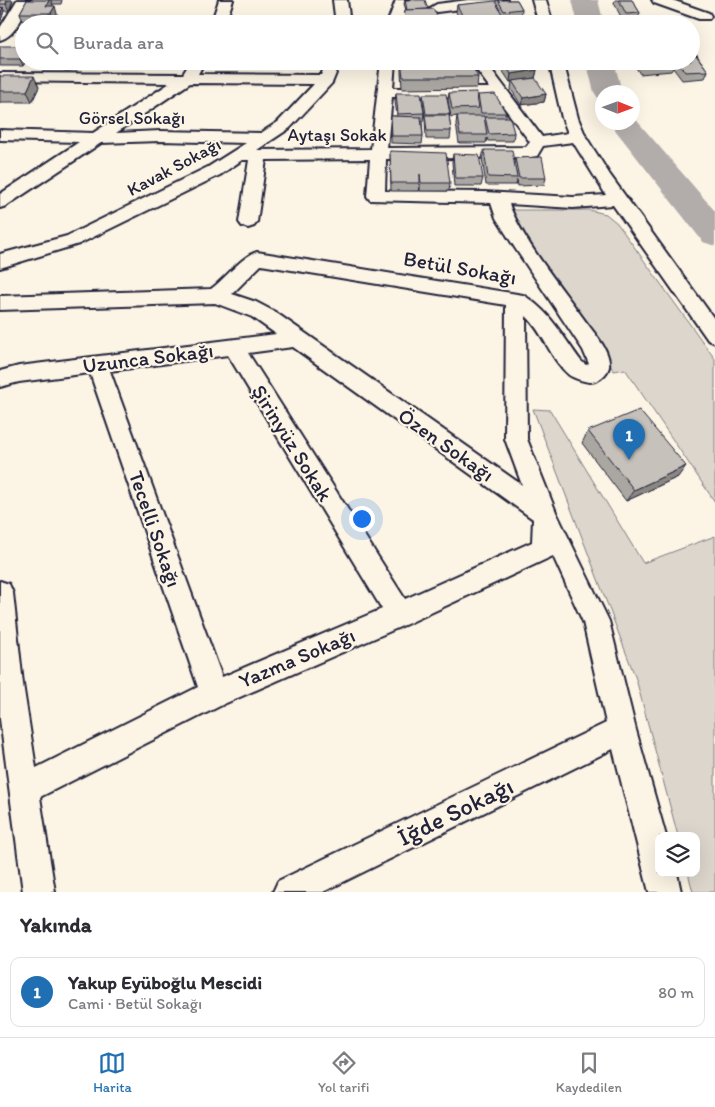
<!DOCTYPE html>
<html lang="tr">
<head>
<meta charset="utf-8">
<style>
  :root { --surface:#fff; --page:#f7f7f7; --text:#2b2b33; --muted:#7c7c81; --line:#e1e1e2; --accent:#1f6fb2 }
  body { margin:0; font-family:Itim,sans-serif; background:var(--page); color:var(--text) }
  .controls { position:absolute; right:15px; bottom:15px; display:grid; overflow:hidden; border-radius:10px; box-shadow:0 5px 20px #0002 }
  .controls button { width:45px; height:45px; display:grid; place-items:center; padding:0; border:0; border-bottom:1px solid var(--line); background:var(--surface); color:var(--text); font:25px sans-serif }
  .compass { position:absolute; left:595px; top:85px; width:45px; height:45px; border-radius:50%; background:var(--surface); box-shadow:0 5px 20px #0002; rotate:91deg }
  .you { position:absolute; left:361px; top:518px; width:18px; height:18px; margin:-12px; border:4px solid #fff; border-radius:50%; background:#1a73e8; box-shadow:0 0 0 8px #1a73e833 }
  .badge { display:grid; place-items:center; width:32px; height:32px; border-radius:50%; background:var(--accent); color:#fff; font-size:16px; font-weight:700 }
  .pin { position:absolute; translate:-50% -41px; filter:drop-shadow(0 1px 2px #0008) }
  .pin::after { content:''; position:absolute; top:26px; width:18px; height:15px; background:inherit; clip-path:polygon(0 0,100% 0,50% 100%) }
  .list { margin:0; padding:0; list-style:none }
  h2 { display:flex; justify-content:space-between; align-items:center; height:65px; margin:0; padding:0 20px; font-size:21px }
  h2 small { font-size:16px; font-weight:400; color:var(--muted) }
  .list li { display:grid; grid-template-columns:32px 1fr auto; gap:15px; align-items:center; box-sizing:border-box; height:70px; margin:0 10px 10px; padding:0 10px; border:1px solid var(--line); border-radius:10px }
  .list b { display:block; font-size:19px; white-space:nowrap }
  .list p { margin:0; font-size:16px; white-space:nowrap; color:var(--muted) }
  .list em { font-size:16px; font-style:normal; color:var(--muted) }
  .icon { flex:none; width:28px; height:28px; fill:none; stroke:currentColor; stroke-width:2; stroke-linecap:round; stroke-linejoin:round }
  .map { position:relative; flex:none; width:715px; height:892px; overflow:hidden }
  .search { position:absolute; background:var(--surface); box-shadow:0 5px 20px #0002; left:15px; right:15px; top:15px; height:55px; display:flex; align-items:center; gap:12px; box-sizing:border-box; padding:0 18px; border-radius:28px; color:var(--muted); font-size:19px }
  .sheet { height:145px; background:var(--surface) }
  nav { display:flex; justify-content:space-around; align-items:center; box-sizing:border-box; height:70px; border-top:1px solid var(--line); background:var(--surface); font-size:14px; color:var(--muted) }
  nav a { display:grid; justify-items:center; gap:2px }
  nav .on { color:var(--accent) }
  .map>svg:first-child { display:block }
  .green { fill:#dcd6cc; stroke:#7f7c84 }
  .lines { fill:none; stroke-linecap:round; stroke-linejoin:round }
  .river { fill:#b2adab; fill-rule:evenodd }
  .minor-casing { stroke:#22223b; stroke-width:4 }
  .minor { fill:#fcf5e5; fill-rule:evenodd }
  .wall { fill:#aaa6a1; stroke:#22223b }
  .shaded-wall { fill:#8b8783; stroke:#22223b }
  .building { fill:#c6c1bb; stroke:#22223b }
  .labels { text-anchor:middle; stroke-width:4.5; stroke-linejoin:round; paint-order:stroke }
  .far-street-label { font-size:18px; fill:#22223b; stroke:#fcf5e5 }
  .street-label { font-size:21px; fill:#22223b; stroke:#fcf5e5 }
  .near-street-label { font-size:25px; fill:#22223b; stroke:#fcf5e5 }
</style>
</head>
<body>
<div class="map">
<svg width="715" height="892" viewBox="0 0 715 892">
  <rect width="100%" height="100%" fill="#fcf5e5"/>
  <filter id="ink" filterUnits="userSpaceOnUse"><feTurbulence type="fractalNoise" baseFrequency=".02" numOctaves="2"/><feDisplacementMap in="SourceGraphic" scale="10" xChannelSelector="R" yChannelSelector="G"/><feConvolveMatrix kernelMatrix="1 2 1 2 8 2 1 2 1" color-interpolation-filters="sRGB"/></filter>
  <g filter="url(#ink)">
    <g class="green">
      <path d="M 506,210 L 589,210 L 606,214 L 617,223 L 715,359 L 715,502 L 625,369 L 614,371 Z"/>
      <path d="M 533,409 L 550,410 L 643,563 L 715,536 L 715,892 L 693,892 L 688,873 L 696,873 L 696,836 L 678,836 L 636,679 Z"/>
    </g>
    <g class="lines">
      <g class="river">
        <path d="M 572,0 L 598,0 L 604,24 L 578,24 Z"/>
        <path d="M 586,61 L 614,61 L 622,92 L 602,92 L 602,99 L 598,98 L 594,92 Z"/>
        <path d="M 632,115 L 715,211 L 715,246 L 703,242 L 609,122 L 632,122 Z"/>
      </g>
      <g class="minor-casing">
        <g id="minor">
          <path d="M 17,0 L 31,0 C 24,13 16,36 0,40 L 0,28 Z"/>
          <path d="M 219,0 L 233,0 L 225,24 L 211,24 Z"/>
          <path d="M 333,0 L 347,0 L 350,24 L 336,24 Z"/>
          <path d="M 396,0 L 410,0 L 401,24 L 387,24 Z"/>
          <path d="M 468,0 L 507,0 L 500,4 L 437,12 L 430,8 L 437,4 Z"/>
          <path d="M 532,0 L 546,0 L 553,24 L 539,24 Z"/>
          <path d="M 652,0 L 672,0 L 709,13 L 711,16 L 709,19 L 699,19 L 654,3 Z"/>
          <path d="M 191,61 L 205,61 L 198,74 L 321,75 L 327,61 L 341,61 L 332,83 L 290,128 L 257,150 L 371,149 L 381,61 L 395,61 L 393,88 L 490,88 L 470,61 L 485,61 L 542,137 L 568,133 L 562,118 L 549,61 L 563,61 L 578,118 L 586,137 L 610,175 L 715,320 L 715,343 L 708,340 L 613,205 L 573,208 L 509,204 C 523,242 562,288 586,322 C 594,333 608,348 609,362 C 611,371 600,382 590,382 C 585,382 573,378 569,375 C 551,360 544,333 526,316 L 527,439 L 556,512 L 609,621 L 636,730 L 666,836 L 659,836 L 659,873 L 677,873 L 681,892 L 649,892 L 613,749 L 323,892 L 273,892 L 278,881 L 606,723 L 583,622 L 553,556 L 409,623 L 224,704 L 40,797 L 55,892 L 23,892 L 0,719 L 0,581 L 9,584 L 13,593 L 23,684 L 36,768 L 198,687 L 90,373 L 19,382 L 0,387 L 0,371 L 19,366 L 276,334 L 252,317 L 215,303 L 0,310 L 0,296 L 211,289 C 225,279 242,256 257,252 L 523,295 C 550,311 563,337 581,361 L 586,365 L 589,364 L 583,350 L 515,248 L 496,218 L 491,203 L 370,200 L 367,196 L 370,159 L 266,160 L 257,222 L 254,226 L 248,228 L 242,226 L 239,222 L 249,160 L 242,160 L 220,175 L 79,244 L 0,268 L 0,254 L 67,236 L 208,167 L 246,143 L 160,141 L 101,143 L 6,206 L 0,208 L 0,194 L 79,142 L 0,140 L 0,130 L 93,133 L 170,83 L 0,81 L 0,73 L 183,74 ZM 190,83 L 314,84 L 278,122 L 261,133 L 160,131 L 116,133 ZM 392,97 L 497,98 L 530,142 L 526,147 L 387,148 ZM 573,142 L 606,195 L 573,197 L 484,192 L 385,191 L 386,159 L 531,157 L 537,156 L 543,146 ZM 261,265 L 506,305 L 505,439 L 522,485 L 275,312 L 256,302 L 232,294 ZM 293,347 L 533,519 L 532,542 L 405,599 L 248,353 ZM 228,355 L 382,609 L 222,677 L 110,371 Z"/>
        </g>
      </g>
      <use href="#minor" class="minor"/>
    </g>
    <g class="wall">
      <path d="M 0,0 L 13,0 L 9,11 L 4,11 L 0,23 Z"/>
      <path d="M 27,0 L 62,0 L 61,4 L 53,4 L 52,6 L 57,14 L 54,21 L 23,21 L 20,13 Z"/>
      <path d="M 405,0 L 428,9 L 440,21 L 440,24 L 404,24 L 405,10 L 406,10 L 404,4 Z"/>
      <path d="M 496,0 L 517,0 L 522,9 L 521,17 L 503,19 L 515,24 L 462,24 L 456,12 L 457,5 L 496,2 Z"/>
      <path d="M 615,0 L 632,0 L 640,13 L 637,21 L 623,21 L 614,3 Z"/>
      <path d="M 24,46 L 24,61 L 26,61 L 23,66 L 0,66 L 0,48 Z"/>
      <path d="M 691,49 L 698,56 L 698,57 L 708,71 L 705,78 L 682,80 L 673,68 L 671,71 L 640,74 L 632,61 L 691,61 Z"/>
      <path d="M 401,61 L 478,77 L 477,88 L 402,89 L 401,71 Z"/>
      <path d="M 496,61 L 530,61 L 537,70 L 535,78 L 523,80 L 546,94 L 544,102 L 521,105 L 511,89 L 512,81 L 510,82 Z"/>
      <path d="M 0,76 L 39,87 L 32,102 L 1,102 L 0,104 Z"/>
      <path d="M 396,93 L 424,113 L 423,121 L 422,121 L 423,136 L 422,144 L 391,143 L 391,116 L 397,116 L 395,101 Z"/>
      <path d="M 449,93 L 477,100 L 478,95 L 506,113 L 506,117 L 514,133 L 513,141 L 488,141 L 487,138 L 486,143 L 459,143 L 456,124 L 457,116 L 451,117 L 448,100 Z"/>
      <path d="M 423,94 L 450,114 L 449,117 L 451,131 L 450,139 L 426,139 L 425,119 L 423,102 Z"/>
      <path d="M 484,150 L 514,161 L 515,158 L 546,178 L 544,185 L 518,186 L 517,180 L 516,185 L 486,185 L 482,158 Z"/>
      <path d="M 390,151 L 450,183 L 449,191 L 420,191 L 420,184 L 419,191 L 391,191 Z"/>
      <path d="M 453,154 L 483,178 L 481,186 L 454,186 L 452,162 Z"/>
      <path d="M 588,431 L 678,477 L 626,501 L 582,443 Z"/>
    </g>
    <g class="shaded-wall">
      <path d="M 7,0 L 13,0 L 9,11 L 6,4 Z"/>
      <path d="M 49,0 L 51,0 L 53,5 L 49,14 L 46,6 Z"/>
      <path d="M 55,6 L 57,14 L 54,21 L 51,13 Z"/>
      <path d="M 3,7 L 4,11 L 0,23 L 0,16 Z"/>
      <path d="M 24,51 L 24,61 L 26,61 L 23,66 L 20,59 Z"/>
      <path d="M 537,70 L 535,78 L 510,82 L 511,74 Z"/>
      <path d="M 34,76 L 39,87 L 32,102 L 27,91 Z"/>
      <path d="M 546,94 L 544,102 L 521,105 L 523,98 Z"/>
      <path d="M 686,466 L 678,477 L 626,501 L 634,490 Z"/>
    </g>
    <g class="building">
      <path d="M 0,0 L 7,0 L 6,4 L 0,4 Z"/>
      <path d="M 27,0 L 49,0 L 46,6 L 55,6 L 51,13 L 20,13 Z"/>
      <path d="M 405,0 L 425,0 L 428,9 L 407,10 Z"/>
      <path d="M 498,0 L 517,0 L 522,9 L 504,11 Z"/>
      <path d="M 619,0 L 632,0 L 640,13 L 626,14 Z"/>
      <path d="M 495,1 L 503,16 L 464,19 L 457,5 Z"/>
      <path d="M 3,7 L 0,16 L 0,8 Z"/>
      <path d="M 433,9 L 440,21 L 404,23 L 405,10 Z"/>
      <path d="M 512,18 L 515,24 L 473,24 L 472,21 Z"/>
      <path d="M 1,46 L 24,46 L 24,51 L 20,59 L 0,59 L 0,48 Z"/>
      <path d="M 691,49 L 693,49 L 698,56 L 697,56 L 696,55 L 691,56 Z"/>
      <path d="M 696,55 L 708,71 L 685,72 L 677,61 L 691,61 L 691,56 Z"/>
      <path d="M 401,61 L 469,61 L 478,77 L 403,77 Z"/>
      <path d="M 503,61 L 530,61 L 537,70 L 511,74 Z"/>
      <path d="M 639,61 L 673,61 L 674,64 L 642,66 Z"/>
      <path d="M 0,76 L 34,76 L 27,91 L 0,91 Z"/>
      <path d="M 535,78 L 546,94 L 523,98 L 512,81 Z"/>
      <path d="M 476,92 L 479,108 L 452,109 L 449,93 Z"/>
      <path d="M 396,93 L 421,93 L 424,113 L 398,114 Z"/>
      <path d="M 423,94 L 446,94 L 450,114 L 426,114 Z"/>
      <path d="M 495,94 L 506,113 L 481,113 L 478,95 Z"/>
      <path d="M 425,115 L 449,115 L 451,131 L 427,131 Z"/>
      <path d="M 391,116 L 421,117 L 423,136 L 392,136 Z"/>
      <path d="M 457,116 L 484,116 L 487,135 L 460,135 Z"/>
      <path d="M 485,117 L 510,117 L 514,133 L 489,134 Z"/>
      <path d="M 484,150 L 512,150 L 517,178 L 488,177 Z"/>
      <path d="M 390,151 L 446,153 L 450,183 L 421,183 L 420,174 L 420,183 L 391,183 Z"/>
      <path d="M 453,154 L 479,155 L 483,178 L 455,178 Z"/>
      <path d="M 542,157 L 546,178 L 519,178 L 515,158 Z"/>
      <path d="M 639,410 L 686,466 L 634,490 L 588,431 Z"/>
    </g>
  </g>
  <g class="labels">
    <g class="far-street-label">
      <text x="132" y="124">Görsel Sokağı</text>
      <text x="337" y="141">Aytaşı Sokak</text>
      <text transform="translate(174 167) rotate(-28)" y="6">Kavak Sokağı</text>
    </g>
    <g class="street-label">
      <text transform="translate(460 268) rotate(10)" y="7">Betül Sokağı</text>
      <text transform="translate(148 358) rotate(-7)" y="7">Uzunca Sokağı</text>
      <text transform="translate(292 443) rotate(58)" y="7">Şirinyüz Sokak</text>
      <text transform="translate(446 445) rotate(35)" y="7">Özen Sokağı</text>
      <text transform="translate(155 529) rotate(71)" y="7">Tecelli Sokağı</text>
      <text transform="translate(297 658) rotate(-23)" y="7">Yazma Sokağı</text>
    </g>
    <g class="near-street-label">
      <text transform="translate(455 811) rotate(-26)" y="9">İğde Sokağı</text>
    </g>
  </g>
</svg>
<div class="controls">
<button><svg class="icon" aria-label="layers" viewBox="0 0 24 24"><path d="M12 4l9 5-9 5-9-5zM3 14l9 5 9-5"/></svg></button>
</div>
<svg class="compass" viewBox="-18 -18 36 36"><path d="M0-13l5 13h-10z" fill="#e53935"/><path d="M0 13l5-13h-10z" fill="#7c7c81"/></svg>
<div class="you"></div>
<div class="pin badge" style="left:629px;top:460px">1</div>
<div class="search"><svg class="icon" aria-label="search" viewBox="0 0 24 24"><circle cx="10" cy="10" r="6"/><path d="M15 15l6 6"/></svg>Burada ara</div>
</div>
<section class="sheet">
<h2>Yakında<small></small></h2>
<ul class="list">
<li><span class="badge">1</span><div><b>Yakup Eyüboğlu Mescidi</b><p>Cami · Betül Sokağı</p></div><em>80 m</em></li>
</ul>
</section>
<nav>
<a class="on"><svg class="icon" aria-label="map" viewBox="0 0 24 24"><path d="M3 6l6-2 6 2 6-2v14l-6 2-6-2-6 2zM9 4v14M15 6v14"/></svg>Harita</a>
<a><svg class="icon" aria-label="directions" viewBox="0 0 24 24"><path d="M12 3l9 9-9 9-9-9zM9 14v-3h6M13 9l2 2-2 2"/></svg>Yol tarifi</a>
<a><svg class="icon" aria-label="saved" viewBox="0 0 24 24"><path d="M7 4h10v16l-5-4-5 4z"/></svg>Kaydedilen</a>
</nav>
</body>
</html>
